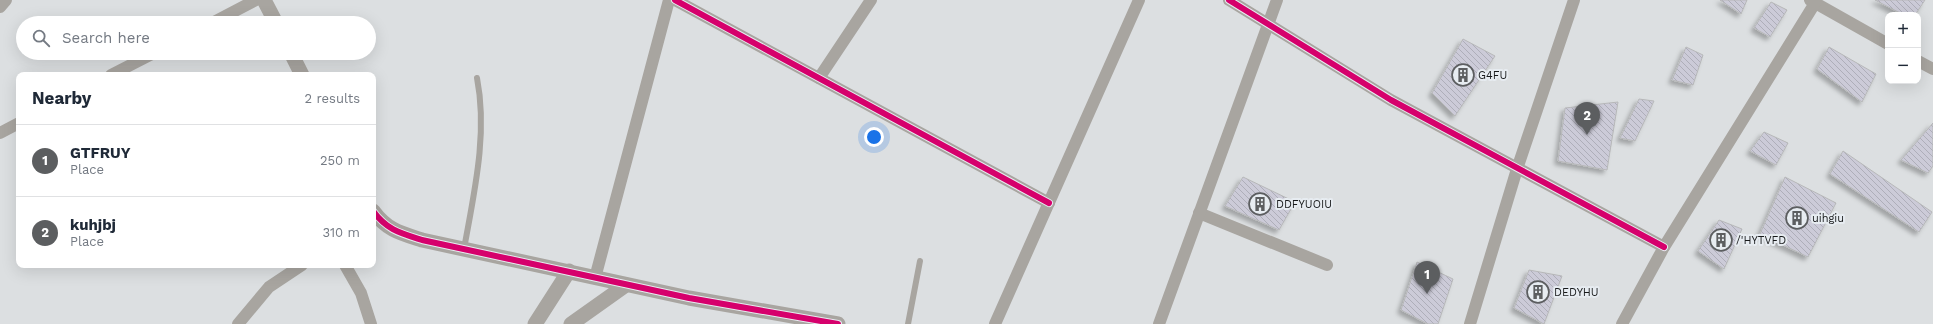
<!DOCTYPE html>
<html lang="en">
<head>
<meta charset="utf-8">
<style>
  :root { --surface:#fff; --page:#f6f6f7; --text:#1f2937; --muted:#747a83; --line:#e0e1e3; --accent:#5c5e60 }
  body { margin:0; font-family:"Work Sans",sans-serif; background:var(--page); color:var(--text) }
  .controls { position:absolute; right:12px; top:12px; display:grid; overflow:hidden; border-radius:8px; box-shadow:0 4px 16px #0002 }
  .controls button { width:36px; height:36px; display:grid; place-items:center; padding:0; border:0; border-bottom:1px solid var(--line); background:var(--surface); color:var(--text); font:20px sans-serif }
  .you { position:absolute; left:874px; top:137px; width:14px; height:14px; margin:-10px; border:3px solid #fff; border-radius:50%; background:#1a73e8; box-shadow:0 0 0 6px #1a73e833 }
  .badge { display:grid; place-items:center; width:26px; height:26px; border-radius:50%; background:var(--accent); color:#fff; font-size:13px; font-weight:700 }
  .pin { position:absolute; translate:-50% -33px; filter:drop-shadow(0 1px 2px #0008) }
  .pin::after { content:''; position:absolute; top:21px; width:14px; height:12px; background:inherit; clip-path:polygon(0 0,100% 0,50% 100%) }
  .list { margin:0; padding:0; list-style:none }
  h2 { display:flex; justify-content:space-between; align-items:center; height:52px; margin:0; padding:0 16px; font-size:17px }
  h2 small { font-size:13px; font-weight:400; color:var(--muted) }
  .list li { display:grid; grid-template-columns:26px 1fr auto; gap:12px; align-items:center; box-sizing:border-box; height:72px; padding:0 16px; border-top:1px solid var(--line) }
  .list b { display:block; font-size:15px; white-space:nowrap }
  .list p { margin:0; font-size:13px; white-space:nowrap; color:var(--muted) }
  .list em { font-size:13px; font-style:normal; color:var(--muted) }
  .icon { flex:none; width:22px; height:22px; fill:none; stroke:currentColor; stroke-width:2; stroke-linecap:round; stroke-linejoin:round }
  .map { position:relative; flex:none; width:1933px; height:324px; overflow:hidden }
  .search { position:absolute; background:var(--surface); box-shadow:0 4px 16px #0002; left:16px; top:16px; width:360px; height:44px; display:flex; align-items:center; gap:10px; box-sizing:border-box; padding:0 14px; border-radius:22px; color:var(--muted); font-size:15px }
  .panel { position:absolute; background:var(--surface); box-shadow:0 4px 16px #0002; left:16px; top:72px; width:360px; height:196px; border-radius:8px }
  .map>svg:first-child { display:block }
  .building { fill:url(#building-back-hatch); stroke:#b7b8b9; filter:url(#shadow) }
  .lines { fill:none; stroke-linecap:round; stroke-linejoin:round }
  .service { stroke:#a8a5a0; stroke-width:6 }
  .minor { stroke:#a8a5a0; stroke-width:12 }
  .tertiary { stroke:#a8a5a0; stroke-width:15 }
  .cycleway-casing { stroke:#e7ecf1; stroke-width:8 }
  .cycleway { stroke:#d6006c; stroke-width:6 }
  .labels { text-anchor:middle; stroke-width:4; stroke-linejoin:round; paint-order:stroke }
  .poi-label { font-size:11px; fill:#17191a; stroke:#e7ecf1; text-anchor:start }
</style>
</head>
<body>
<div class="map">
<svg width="1933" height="324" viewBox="0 0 1933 324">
  <defs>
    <pattern id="building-back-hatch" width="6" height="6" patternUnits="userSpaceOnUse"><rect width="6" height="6" fill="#cccbd8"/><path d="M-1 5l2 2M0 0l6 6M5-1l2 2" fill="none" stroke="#aeaeb9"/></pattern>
    <filter id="shadow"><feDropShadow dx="-3.5" dy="3.5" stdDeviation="2" flood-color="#0004"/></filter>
  </defs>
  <rect width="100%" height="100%" fill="#dcdfe1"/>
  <g class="building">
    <path d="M 1720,0 L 1747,0 L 1741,14 Z"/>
    <path d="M 1875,0 L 1925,0 L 1915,15 L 1904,15 Z"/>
    <path d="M 1771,2 L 1787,10 L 1770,37 L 1754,28 Z"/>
    <path d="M 1463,39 L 1495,56 L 1455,116 L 1432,93 Z"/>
    <path d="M 1686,47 L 1703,55 L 1693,85 L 1672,80 Z"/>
    <path d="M 1829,47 L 1876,74 L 1862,102 L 1817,69 Z"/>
    <path d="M 1639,99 L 1654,101 L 1635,141 L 1620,138 Z"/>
    <path d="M 1618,102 L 1607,170 L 1558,161 L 1565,108 Z"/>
    <path d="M 1933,123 L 1933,166 L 1928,173 L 1901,160 Z"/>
    <path d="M 1764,132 L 1788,143 L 1776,165 L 1750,151 Z"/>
    <path d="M 1843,151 L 1932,212 L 1919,232 L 1830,174 Z"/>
    <path d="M 1243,177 L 1295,202 L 1279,230 L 1225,206 Z"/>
    <path d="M 1785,177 L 1836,203 L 1808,257 L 1760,234 Z"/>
    <path d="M 1719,220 L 1742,229 L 1724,269 L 1698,251 Z"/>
    <path d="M 1417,262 L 1453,279 L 1438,324 L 1428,324 L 1401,310 Z"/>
    <path d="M 1529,270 L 1562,276 L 1544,324 L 1514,308 Z"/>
  </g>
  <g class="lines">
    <g class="service">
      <path d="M 464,249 C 474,193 488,134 477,78"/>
      <path d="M 908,324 L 920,261"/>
    </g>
    <g class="minor">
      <path d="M 675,0 L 1049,203"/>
      <path d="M 1229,0 L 1391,100 L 1664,247"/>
      <path d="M 1810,0 L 1888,44"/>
      <path d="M 0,7 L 6,0"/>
      <path d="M 212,23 L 256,0"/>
      <path d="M 1918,61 L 1933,69"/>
      <path d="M 111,75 L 154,53"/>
      <path d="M 819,78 L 871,0"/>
      <path d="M 0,133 L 19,123"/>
      <path d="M 1199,213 L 1327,265"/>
      <path d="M 345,265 L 361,293 L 371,324"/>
      <path d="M 595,278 L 669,0"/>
      <path d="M 238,324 L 269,287 L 302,265"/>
      <path d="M 995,324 L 1139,0"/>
      <path d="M 1159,324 L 1277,0"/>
      <path d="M 1470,324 L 1517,169 L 1574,0"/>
      <path d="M 1622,324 L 1664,247 L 1815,3"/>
    </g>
    <g class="tertiary">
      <path d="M 264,0 L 276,23"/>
      <path d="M 291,53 L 302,75"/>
      <path d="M 373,211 C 387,230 400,233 422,240 L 689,298 L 838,324"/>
      <path d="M 535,324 L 569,271"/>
      <path d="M 571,324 L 626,285"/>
    </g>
    <g class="cycleway-casing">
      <g id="cycleway">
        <path d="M 675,0 L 1049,203"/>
        <path d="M 1229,0 L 1391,100 L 1664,247"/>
        <path d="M 373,211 C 387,230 400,233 422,240 L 689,298 L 838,324"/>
      </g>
    </g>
    <use href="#cycleway" class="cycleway"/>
  </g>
  <defs>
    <g id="building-ring" transform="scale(1.15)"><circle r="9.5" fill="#e7ecf1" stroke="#5c5e60" stroke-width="1.5"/><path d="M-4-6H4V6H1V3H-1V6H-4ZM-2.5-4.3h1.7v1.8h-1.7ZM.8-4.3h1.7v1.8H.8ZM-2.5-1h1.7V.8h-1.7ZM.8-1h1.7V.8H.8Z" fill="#5c5e60"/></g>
  </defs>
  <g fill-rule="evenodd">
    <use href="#building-ring" x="1463" y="75"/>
    <use href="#building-ring" x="1260" y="204"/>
    <use href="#building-ring" x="1797" y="218"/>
    <use href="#building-ring" x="1721" y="240"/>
    <use href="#building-ring" x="1538" y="292"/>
  </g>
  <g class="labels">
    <g class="poi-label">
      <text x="1478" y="79">G4FU</text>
      <text x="1276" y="208">DDFYUOIU</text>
      <text x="1812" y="222">uihgiu</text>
      <text x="1736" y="244">/'HYTVFD</text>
      <text x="1554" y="296">DEDYHU</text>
    </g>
  </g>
</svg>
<div class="controls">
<button>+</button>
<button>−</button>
</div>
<div class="you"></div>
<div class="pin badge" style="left:1427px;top:294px">1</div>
<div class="pin badge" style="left:1587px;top:135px">2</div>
<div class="search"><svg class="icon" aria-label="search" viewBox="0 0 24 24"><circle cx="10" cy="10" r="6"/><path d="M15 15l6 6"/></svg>Search here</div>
<section class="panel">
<h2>Nearby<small>2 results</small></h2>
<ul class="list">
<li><span class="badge">1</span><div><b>GTFRUY</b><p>Place</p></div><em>250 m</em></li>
<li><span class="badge">2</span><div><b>kuhjbj</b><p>Place</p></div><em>310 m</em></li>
</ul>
</section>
</div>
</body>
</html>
